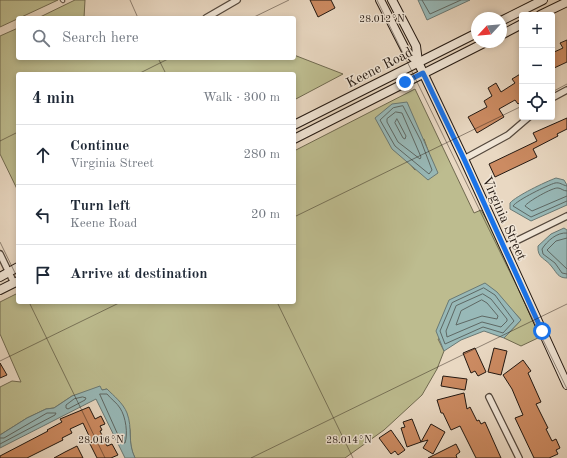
<!DOCTYPE html>
<html lang="en">
<head>
<meta charset="utf-8">
<style>
  :root { --surface:#fff; --page:#f6f6f7; --text:#1f2937; --muted:#747a83; --line:#e0e1e3 }
  body { margin:0; font-family:"Old Standard TT",serif; background:var(--page); color:var(--text) }
  .controls { position:absolute; right:12px; top:12px; display:grid; overflow:hidden; border-radius:4px; box-shadow:0 2px 6px #0003 }
  .controls button { width:36px; height:36px; display:grid; place-items:center; padding:0; border:0; border-bottom:1px solid var(--line); background:var(--surface); color:var(--text); font:20px sans-serif }
  .compass { position:absolute; left:471px; top:12px; width:36px; height:36px; border-radius:50%; background:var(--surface); box-shadow:0 2px 6px #0003; rotate:244deg }
  .stop { position:absolute; width:12px; height:12px; margin:-9px; border:3px solid #1a73e8; border-radius:50%; background:#fff }
  .stop.end { background:#1a73e8; border-color:#fff; box-shadow:0 1px 4px #0008 }
  .list { margin:0; padding:0; list-style:none }
  h2 { display:flex; justify-content:space-between; align-items:center; height:52px; margin:0; padding:0 16px; font-size:17px }
  h2 small { font-size:13px; font-weight:400; color:var(--muted) }
  .list li { display:grid; grid-template-columns:26px 1fr auto; gap:12px; align-items:center; box-sizing:border-box; height:60px; padding:0 16px; border-top:1px solid var(--line) }
  .list b { display:block; font-size:15px; white-space:nowrap }
  .list p { margin:0; font-size:13px; white-space:nowrap; color:var(--muted) }
  .list em { font-size:13px; font-style:normal; color:var(--muted) }
  .icon { flex:none; width:22px; height:22px; fill:none; stroke:currentColor; stroke-width:2; stroke-linecap:round; stroke-linejoin:round }
  .map { position:relative; flex:none; width:567px; height:458px; overflow:hidden }
  .search { position:absolute; background:var(--surface); box-shadow:0 2px 6px #0003; left:16px; top:16px; width:280px; height:44px; display:flex; align-items:center; gap:10px; box-sizing:border-box; padding:0 14px; border-radius:4px; color:var(--muted); font-size:15px }
  .panel { position:absolute; background:var(--surface); box-shadow:0 2px 6px #0003; left:16px; top:72px; width:280px; height:232px; border-radius:4px }
  .map>svg:first-child { display:block }
  .green { fill:#bdbc8f; stroke:#706a50; fill-rule:evenodd }
  .water { fill:#98b9b8; stroke:#697975 }
  .lines { fill:none; stroke-linecap:round; stroke-linejoin:round }
  .shore { stroke:#5e6864; stroke-width:1 }
  .building { fill:#cc8b62; stroke:#231811 }
  .lane-casing { stroke:#54483d; stroke-width:4.5 }
  .street-casing { stroke:#54483d; stroke-width:8 }
  .secondary-casing { stroke:#231811; stroke-width:10 }
  .lane { stroke:#f1e6d7; stroke-width:2.5 }
  .street { stroke:#f1e6d7; stroke-width:5.5 }
  .secondary { stroke:#f1e6d7; stroke-width:8 }
  .route { stroke:#1a73e8; stroke-width:5 }
  .ticks { fill:none; stroke:#231811; stroke-width:1; stroke-opacity:0.45 }
  .labels { text-anchor:middle; stroke-width:3; stroke-linejoin:round; paint-order:stroke }
  .street-label { font-size:14px; fill:#231811; stroke:#f1e6d7 }
  .ticks-label { font-size:10px; text-anchor:middle; fill:#231811; stroke:#f1e6d7; stroke-width:3; stroke-linejoin:round; paint-order:stroke }
</style>
</head>
<body>
<div class="map">
<svg width="567" height="458" viewBox="0 0 567 458">
  <rect width="100%" height="100%" fill="#e9d8c2"/>
  <filter id="stains"><feTurbulence type="fractalNoise" baseFrequency=".005" numOctaves="4"/><feColorMatrix values="0 0 0 0 .2 0 0 0 0 .09 0 0 0 0 .02 0 0 0 .5 -.17"/></filter>
  <radialGradient id="worn" r=".72"><stop offset=".6" stop-color="#630" stop-opacity="0"/><stop offset="1" stop-color="#630" stop-opacity=".3"/></radialGradient>
  <g class="green">
    <path d="M 0,0 L 58,0 L 0,27 Z"/>
    <path d="M 75,0 L 85,0 L 84,18 L 38,18 Z"/>
    <path d="M 18,28 L 18,58 L 294,58 L 294,55 L 343,74 L 294,100 L 294,74 L 18,74 L 18,191 L 0,154 L 0,36 Z"/>
    <path d="M 415,89 L 474,213 L 481,210 L 491,227 L 540,337 L 521,346 L 504,338 L 521,320 L 513,311 L 438,339 L 444,351 L 437,369 L 422,395 L 384,430 L 345,458 L 135,458 C 129,446 131,442 130,430 C 129,421 114,396 107,389 L 72,396 L 54,408 L 46,409 L 27,418 L 0,435 L 0,387 L 12,381 L 21,382 L 0,334 L 0,302 L 18,293 L 18,302 L 294,302 L 294,151 ZM 424,139 L 431,159 L 415,170 L 403,156 L 392,149 Z"/>
  </g>
  <g class="water">
    <path d="M 418,0 L 470,0 L 427,20 Z"/>
    <path d="M 407,102 L 438,173 L 428,180 L 392,149 L 375,118 L 392,104 Z"/>
    <path d="M 556,178 L 564,180 L 567,185 L 567,205 L 531,221 L 510,209 L 510,203 C 516,196 545,182 556,178 Z"/>
    <path d="M 564,228 L 567,230 L 567,278 C 558,278 557,273 552,267 C 546,258 537,259 538,246 L 551,234 Z"/>
    <path d="M 485,283 L 497,292 L 521,320 L 504,338 L 484,331 L 461,340 L 444,351 L 436,331 L 449,300 Z"/>
    <path d="M 100,386 L 102,390 L 107,389 C 114,396 123,403 127,413 C 133,429 127,441 135,458 L 125,458 L 96,399 L 0,448 L 0,435 L 27,418 L 46,409 L 54,408 L 72,396 Z"/>
  </g>
  <g class="lines">
    <g class="shore">
      <path d="M 422,0 L 430,14 L 461,0"/>
      <path d="M 403,106 L 421,141 L 432,170 L 429,174 L 395,146 L 380,120 L 393,108 Z"/>
      <path d="M 396,112 L 402,113 L 421,157 L 420,159 L 398,142 L 387,122 L 387,119 Z"/>
      <path d="M 397,119 L 406,136 L 405,139 L 403,138 L 395,123 Z"/>
      <path d="M 567,186 C 562,185 560,182 555,183 C 548,185 517,200 513,206 L 531,217 L 567,201"/>
      <path d="M 567,191 C 563,191 561,188 558,188 C 553,187 527,202 525,206 L 532,211 L 567,196"/>
      <path d="M 567,233 C 557,232 547,241 542,249 L 543,254 L 555,263 L 562,273 L 567,274"/>
      <path d="M 567,238 L 556,241 L 547,250 L 567,269"/>
      <path d="M 484,288 L 495,295 L 514,321 L 503,333 L 483,327 L 445,344 L 440,331 L 452,303 Z"/>
      <path d="M 483,294 L 491,299 L 507,319 L 507,321 L 501,327 L 482,322 L 447,337 L 446,331 L 456,306 Z"/>
      <path d="M 482,300 L 487,303 L 498,316 L 497,319 L 482,316 L 456,325 L 461,311 Z"/>
      <path d="M 100,394 L 107,394 C 111,399 117,403 120,408 C 126,417 128,434 125,443 L 122,443 Z"/>
      <path d="M 83,397 L 86,398 L 85,400 L 68,409 L 66,408 L 66,405 L 74,399 Z"/>
      <path d="M 0,438 L 4,438 L 47,413 L 56,413 L 55,415 L 0,444"/>
    </g>
  </g>
  <g class="building">
    <path d="M 310,0 L 331,0 L 335,8 L 318,17 Z"/>
    <path d="M 567,40 L 567,62 L 552,69 L 552,53 L 563,48 L 560,43 Z"/>
    <path d="M 522,73 L 522,101 L 518,104 L 515,100 L 499,109 L 504,117 L 477,133 L 468,117 L 487,107 L 484,101 L 492,96 L 488,88 L 496,83 L 501,92 L 515,83 L 512,79 Z"/>
    <path d="M 567,118 L 567,129 L 557,134 L 558,136 L 533,149 L 537,157 L 495,177 L 489,164 L 537,141 L 533,133 Z"/>
    <path d="M 475,348 L 486,372 L 478,376 L 475,371 L 471,373 L 463,353 Z"/>
    <path d="M 494,348 L 507,351 L 501,375 L 488,372 Z"/>
    <path d="M 523,360 L 531,371 L 528,373 L 541,402 L 536,404 L 548,428 L 546,429 L 552,441 L 556,439 L 560,448 L 556,450 L 558,454 L 549,458 L 534,458 L 515,418 L 523,415 L 512,389 L 503,375 Z"/>
    <path d="M 0,363 L 7,375 L 0,378 Z"/>
    <path d="M 443,376 L 467,379 L 465,390 L 441,386 Z"/>
    <path d="M 464,393 L 467,409 L 470,407 L 477,421 L 479,420 L 481,424 L 485,422 L 501,458 L 476,458 L 460,426 L 451,430 L 443,413 L 441,413 L 437,400 Z"/>
    <path d="M 89,407 L 95,419 L 101,416 L 105,424 L 100,426 L 102,430 L 100,431 L 107,446 L 112,444 L 118,455 L 111,458 L 97,458 L 88,440 L 90,438 L 83,423 L 70,429 L 72,433 L 62,438 L 63,440 L 27,458 L 0,458 L 0,456 L 48,431 L 47,430 L 62,422 L 60,419 Z"/>
    <path d="M 412,419 L 421,442 L 407,447 L 401,428 L 405,427 L 403,422 Z"/>
    <path d="M 431,424 L 445,432 L 433,454 L 423,448 L 428,440 L 421,442 Z"/>
    <path d="M 391,430 L 405,450 L 398,455 L 395,451 L 391,454 L 379,438 Z"/>
    <path d="M 456,444 L 460,452 L 456,455 L 457,458 L 428,458 Z"/>
    <path d="M 77,446 L 83,458 L 54,458 L 65,452 Z"/>
  </g>
  <g class="lines">
    <g class="lane-casing">
      <path id="lane" d="M 62,0 L 63,1"/>
    </g>
    <g class="street-casing">
      <g id="street">
        <path d="M 206,18 L 237,0"/>
        <path d="M 552,98 L 567,90"/>
        <path d="M 464,159 L 508,135 L 529,117"/>
        <path d="M 504,247 L 567,216"/>
        <path d="M 0,254 L 14,283"/>
        <path d="M 489,397 L 519,458"/>
      </g>
    </g>
    <g class="secondary-casing">
      <g id="secondary">
        <path d="M 380,0 L 406,51 L 418,62"/>
        <path d="M 392,0 L 416,46 L 418,62 L 464,159 L 567,385"/>
        <path d="M 540,15 L 567,2"/>
        <path d="M 501,21 L 543,0"/>
        <path d="M 501,35 L 522,24"/>
        <path d="M 294,125 L 477,33"/>
        <path d="M 294,139 L 486,42"/>
        <path d="M 0,277 L 18,267"/>
        <path d="M 0,290 L 18,281"/>
      </g>
    </g>
    <use href="#lane" class="lane"/>
    <use href="#street" class="street"/>
    <use href="#secondary" class="secondary"/>
  </g>
  <g class="lines">
    <path class="route" d="M 405,82 L 423,73 L 464,159 L 542,331"/>
  </g>
  <path class="ticks" d="M 130,0 L 138,18M 377,0 L 567,389M 252,18 L 289,0M 158,58 L 166,74M 138,74 L 170,58M 552,92 L 567,84M 0,141 L 18,132M 294,217 L 522,106M 0,242 L 18,279M 29,302 L 105,458M 277,302 L 353,458M 0,361 L 121,302M 251,458 L 567,304"/>
  <g class="labels">
    <g class="street-label">
      <text transform="translate(379 67) rotate(-27)" y="5">Keene Road</text>
      <text transform="translate(505 218) rotate(66)" y="5">Virginia Street</text>
    </g>
  </g>
  <g class="ticks-label">
    <text x="382" y="22">28.012°N</text>
    <text x="101" y="443">28.016°N</text>
    <text x="349" y="443">28.014°N</text>
  </g>
  <rect width="100%" height="100%" filter="url(#stains)"/>
  <rect width="100%" height="100%" fill="url(#worn)"/>
</svg>
<div class="controls">
<button>+</button>
<button>−</button>
<button><svg class="icon" aria-label="locate" viewBox="0 0 24 24"><circle cx="12" cy="12" r="6"/><path d="M12 2v4M12 18v4M2 12h4M18 12h4"/></svg></button>
</div>
<svg class="compass" viewBox="-18 -18 36 36"><path d="M0-13l5 13h-10z" fill="#e53935"/><path d="M0 13l5-13h-10z" fill="#747a83"/></svg>
<div class="stop" style="left:542px;top:331px"></div>
<div class="stop end" style="left:405px;top:82px"></div>
<div class="search"><svg class="icon" aria-label="search" viewBox="0 0 24 24"><circle cx="10" cy="10" r="6"/><path d="M15 15l6 6"/></svg>Search here</div>
<section class="panel">
<h2>4 min<small>Walk · 300 m</small></h2>
<ul class="list">
<li><svg class="icon" aria-label="ahead" viewBox="0 0 24 24"><path d="M12 20V5M6 11l6-6 6 6"/></svg><div><b>Continue</b><p>Virginia Street</p></div><em>280 m</em></li>
<li><svg class="icon" aria-label="left" viewBox="0 0 24 24"><path d="M17 20v-9H6M10 6l-5 5 5 5"/></svg><div><b>Turn left</b><p>Keene Road</p></div><em>20 m</em></li>
<li><svg class="icon" aria-label="arrive" viewBox="0 0 24 24"><path d="M6 21V4h12l-3 4 3 4H6"/></svg><div><b>Arrive at destination</b></div></li>
</ul>
</section>
</div>
</body>
</html>
